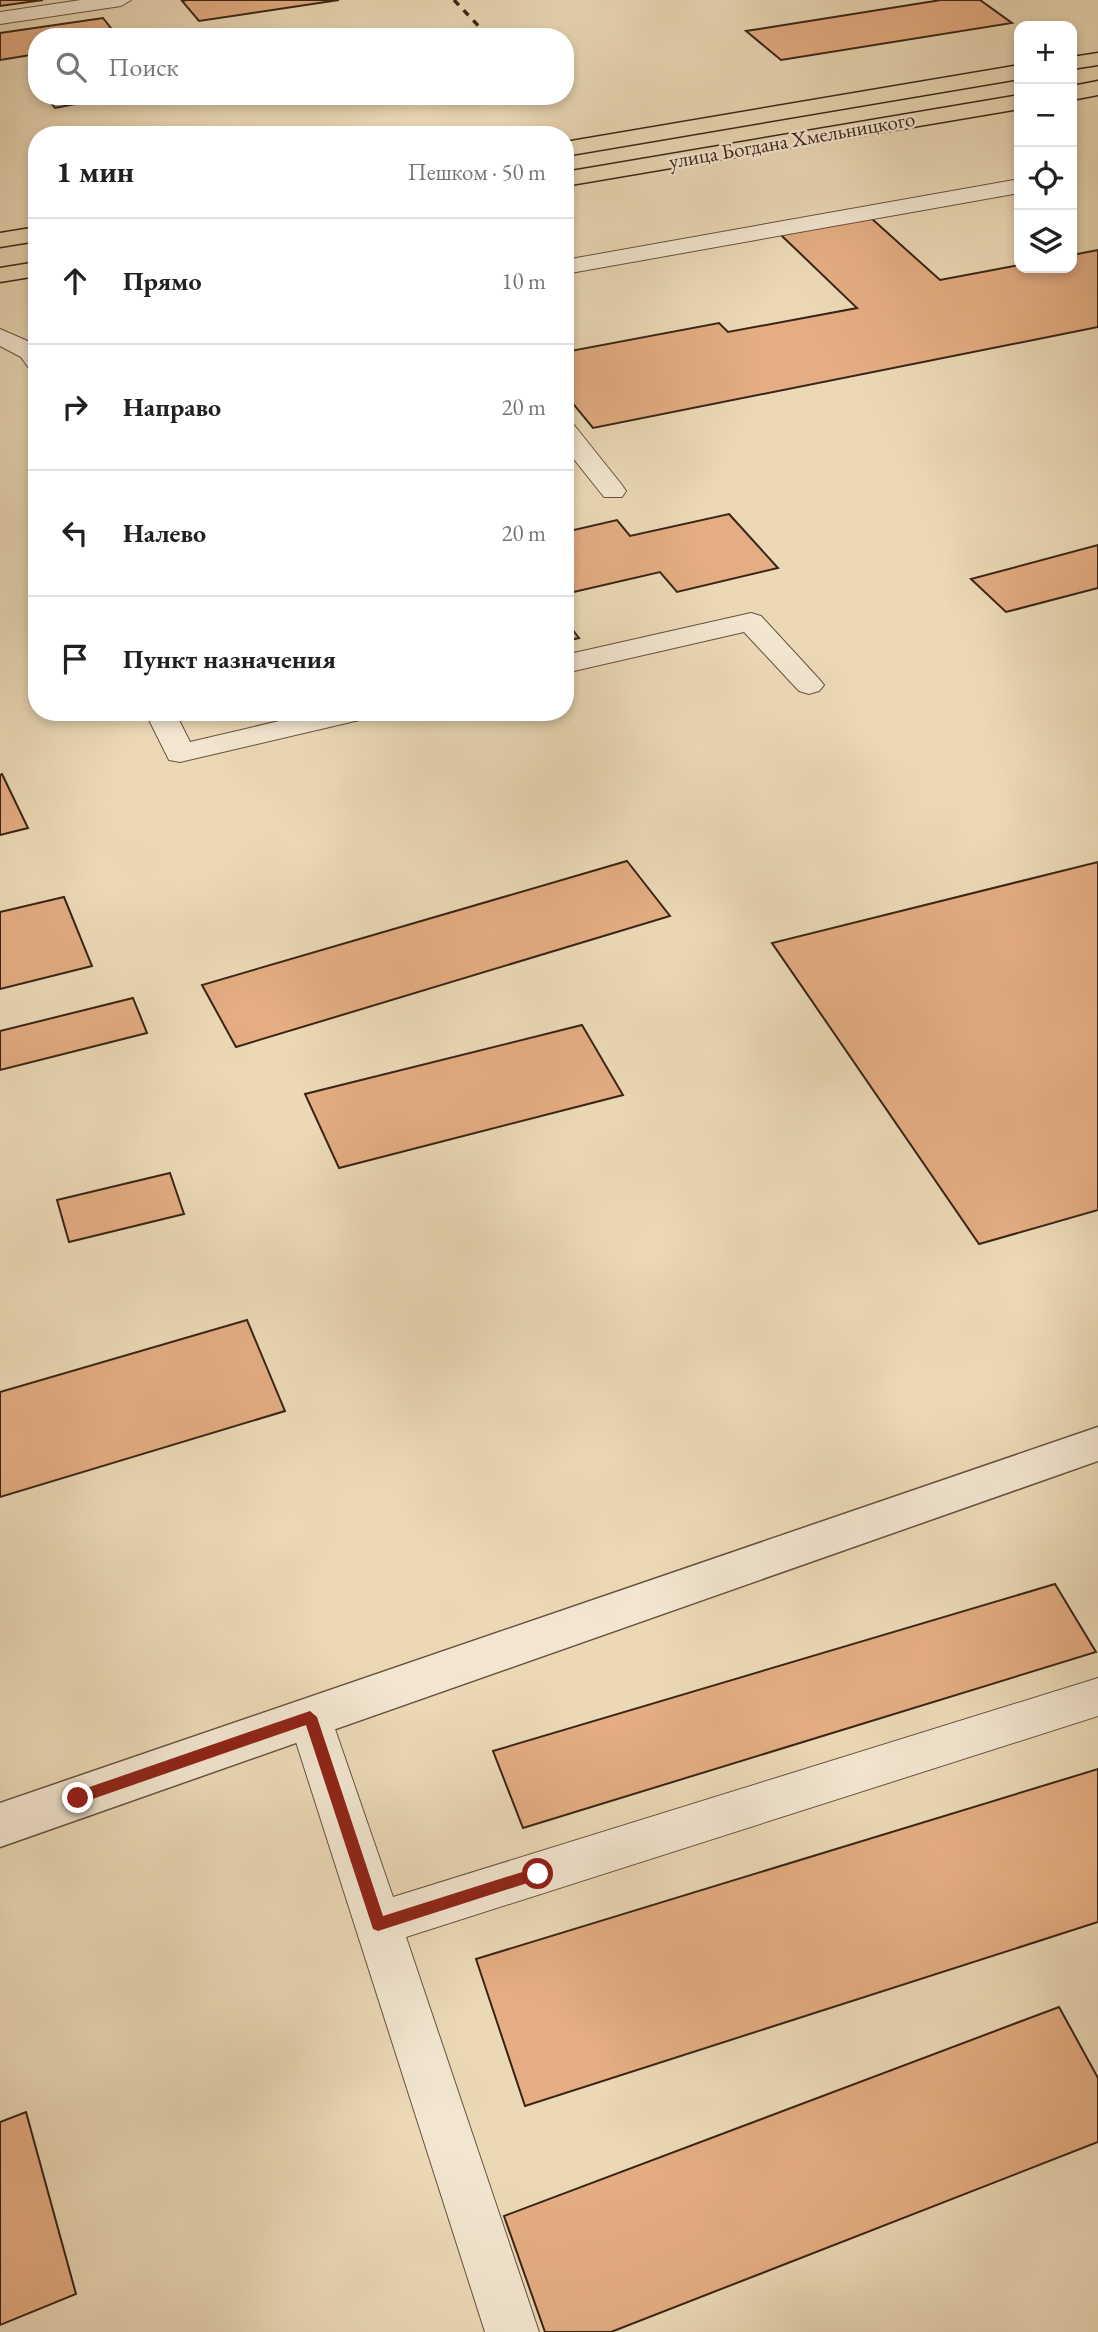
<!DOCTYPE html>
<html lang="ru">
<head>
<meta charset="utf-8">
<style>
  :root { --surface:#fff; --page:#f6f6f6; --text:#202124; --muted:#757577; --line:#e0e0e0 }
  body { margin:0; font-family:"EB Garamond",serif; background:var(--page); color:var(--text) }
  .controls { position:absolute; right:21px; top:21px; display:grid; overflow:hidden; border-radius:14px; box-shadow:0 4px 10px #0003 }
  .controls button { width:63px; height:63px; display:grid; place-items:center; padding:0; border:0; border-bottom:2px solid var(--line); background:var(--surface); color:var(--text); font:35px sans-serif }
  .stop { position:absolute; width:21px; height:21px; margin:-16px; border:5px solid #8f2418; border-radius:50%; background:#fff }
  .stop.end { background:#8f2418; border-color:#fff; box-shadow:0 2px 7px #0008 }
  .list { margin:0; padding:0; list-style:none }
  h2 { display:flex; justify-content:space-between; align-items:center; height:91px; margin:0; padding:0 28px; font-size:30px }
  h2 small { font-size:23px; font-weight:400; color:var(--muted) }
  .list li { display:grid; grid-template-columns:46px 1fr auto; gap:21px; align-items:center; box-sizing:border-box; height:126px; padding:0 28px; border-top:2px solid var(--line) }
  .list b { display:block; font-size:26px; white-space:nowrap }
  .list em { font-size:23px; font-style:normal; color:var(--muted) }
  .icon { flex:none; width:38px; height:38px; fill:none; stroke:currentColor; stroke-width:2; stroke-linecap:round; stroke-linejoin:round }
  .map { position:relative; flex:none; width:1098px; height:2332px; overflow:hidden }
  .search { position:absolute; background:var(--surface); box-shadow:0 4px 10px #0003; left:28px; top:28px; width:546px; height:77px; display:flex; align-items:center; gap:18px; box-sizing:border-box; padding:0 24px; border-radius:28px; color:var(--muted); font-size:26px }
  .panel { position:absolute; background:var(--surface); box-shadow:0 4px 10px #0003; left:28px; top:126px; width:546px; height:595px; border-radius:28px }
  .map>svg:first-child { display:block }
  .building { fill:#e4ad83; stroke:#392417; stroke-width:2 }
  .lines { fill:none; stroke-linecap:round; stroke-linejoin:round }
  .lane-casing { stroke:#66513f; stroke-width:2 }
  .street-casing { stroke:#66513f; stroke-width:3 }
  .highway-casing { stroke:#392417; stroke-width:3 }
  .lane { fill:#f2e6d0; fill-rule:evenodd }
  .street { fill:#f2e6d0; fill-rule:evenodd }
  .highway { fill:#ebd9b6; fill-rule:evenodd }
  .rail { stroke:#392417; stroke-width:3.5; stroke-dasharray:7 7; stroke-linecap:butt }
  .route { fill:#8f2418 }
  .labels { text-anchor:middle; stroke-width:5; stroke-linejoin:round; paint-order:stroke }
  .far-street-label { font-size:21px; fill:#392417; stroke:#f2e6d0 }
</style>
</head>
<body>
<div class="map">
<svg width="1098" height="2332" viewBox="0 0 1098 2332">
  <rect width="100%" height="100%" fill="#ebd9b6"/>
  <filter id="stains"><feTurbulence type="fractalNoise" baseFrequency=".00286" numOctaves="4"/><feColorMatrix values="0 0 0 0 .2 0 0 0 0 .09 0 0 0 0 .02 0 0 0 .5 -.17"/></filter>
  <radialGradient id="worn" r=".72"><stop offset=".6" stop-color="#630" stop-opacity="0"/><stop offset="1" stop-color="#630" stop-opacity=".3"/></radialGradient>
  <g class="building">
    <path d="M 0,0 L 43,0 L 0,6 Z"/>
    <path d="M 187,0 L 339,0 L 199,21 L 182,1 Z"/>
    <path d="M 941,0 L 980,0 L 1012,23 L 781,60 L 746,31 Z"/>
    <path d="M 103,18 L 118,37 L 37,37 L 37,54 L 0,60 L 0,33 Z"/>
    <path d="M 45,96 L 118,96 L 55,108 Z"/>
    <path d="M 303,96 L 361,96 L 309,104 Z"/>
    <path d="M 871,218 L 940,280 L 1019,265 L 1019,268 L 1072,268 L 1072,255 L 1098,250 L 1098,327 L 593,428 L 565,394 L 565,352 L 719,323 L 728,332 L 857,308 L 781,235 Z"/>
    <path d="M 729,514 L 778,568 L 677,592 L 660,572 L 565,594 L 565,532 L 617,520 L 630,536 Z"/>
    <path d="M 1098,545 L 1098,588 L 1006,612 L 971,579 Z"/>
    <path d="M 565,620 L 579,638 L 565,641 Z"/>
    <path d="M 2,774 L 28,828 L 0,835 L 0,775 Z"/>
    <path d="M 627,861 L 670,916 L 236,1047 L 202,985 Z"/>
    <path d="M 1098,862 L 1098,1210 L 979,1244 L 772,943 Z"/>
    <path d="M 64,897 L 92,966 L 0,989 L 0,912 Z"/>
    <path d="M 133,998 L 147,1033 L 0,1070 L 0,1031 Z"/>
    <path d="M 582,1025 L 623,1095 L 339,1168 L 305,1094 Z"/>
    <path d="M 170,1173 L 184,1214 L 69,1242 L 57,1200 Z"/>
    <path d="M 247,1320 L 285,1411 L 0,1497 L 0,1392 Z"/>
    <path d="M 1055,1584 L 1096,1652 L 523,1828 L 493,1751 Z"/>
    <path d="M 1098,1769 L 1098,1922 L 525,2106 L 476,1959 Z"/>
    <path d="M 1059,2007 L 1098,2078 L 1098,2142 L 611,2332 L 545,2332 L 504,2216 Z"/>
    <path d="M 26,2112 L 76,2294 L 0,2325 L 0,2122 Z"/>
  </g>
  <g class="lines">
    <g class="lane-casing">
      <g id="lane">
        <path d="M 81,0 L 131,0 L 121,6 L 0,24 L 0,12 Z"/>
        <path d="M 1019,179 L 1019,193 L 565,274 L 565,260 Z"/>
        <path d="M 0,329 L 37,345 L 37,369 L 28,367 L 21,357 L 0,346 Z"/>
        <path d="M 565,423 L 574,425 L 622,485 L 626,491 L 622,497 L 604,497 L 565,448 Z"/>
        <path d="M 751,613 L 761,616 L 819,679 L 824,685 L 819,691 L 809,694 L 799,691 L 744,632 L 565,673 L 565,655 Z"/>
        <path d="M 145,712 L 175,712 L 190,742 L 317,712 L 372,712 L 368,718 L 180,762 L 169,760 Z"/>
        <path d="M 1098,1678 L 1098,1716 L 406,1937 L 539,2332 L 485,2332 L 288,1717 L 294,1703 L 310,1698 L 326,1703 L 393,1897 Z"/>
      </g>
    </g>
    <g class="street-casing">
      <path id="street" d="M 1098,1427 L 1098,1461 L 0,1847 L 0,1803 Z"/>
    </g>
    <g class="highway-casing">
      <g id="highway">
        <path d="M 1098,53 L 1098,65 L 1072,69 L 1072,57 Z"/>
        <path d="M 1019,65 L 1019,79 L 565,156 L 565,142 Z"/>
        <path d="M 1098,81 L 1098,95 L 1072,100 L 1072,86 Z"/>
        <path d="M 1019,95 L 1019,109 L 565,186 L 565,172 Z"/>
        <path d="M 37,227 L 37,241 L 0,247 L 0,233 Z"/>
        <path d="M 37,262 L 37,276 L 0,282 L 0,268 Z"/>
      </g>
    </g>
    <use href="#lane" class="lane"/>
    <use href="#street" class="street"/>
    <use href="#highway" class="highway"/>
    <path class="rail" d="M 454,0 L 489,37"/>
  </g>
  <path class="route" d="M 310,1711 L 317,1717 L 383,1916 L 538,1867 L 543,1869 L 543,1878 L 378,1931 L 373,1929 L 306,1725 L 78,1804 L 70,1798 L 78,1791 Z"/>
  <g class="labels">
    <g class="far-street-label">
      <text transform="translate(792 140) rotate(-10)" y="7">улица Богдана Хмельницкого</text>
    </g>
  </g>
  <rect width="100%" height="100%" filter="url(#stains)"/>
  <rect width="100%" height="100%" fill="url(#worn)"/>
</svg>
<div class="controls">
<button>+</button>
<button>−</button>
<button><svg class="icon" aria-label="locate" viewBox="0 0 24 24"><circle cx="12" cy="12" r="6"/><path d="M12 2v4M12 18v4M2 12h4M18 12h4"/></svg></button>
<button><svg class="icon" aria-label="layers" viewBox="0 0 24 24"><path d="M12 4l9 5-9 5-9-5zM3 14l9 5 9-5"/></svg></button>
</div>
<div class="stop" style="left:538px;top:1874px"></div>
<div class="stop end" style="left:78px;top:1798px"></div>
<div class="search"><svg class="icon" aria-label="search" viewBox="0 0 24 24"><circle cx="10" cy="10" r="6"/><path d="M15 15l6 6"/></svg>Поиск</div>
<section class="panel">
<h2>1 мин<small>Пешком · 50 m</small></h2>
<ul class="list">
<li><svg class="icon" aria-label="ahead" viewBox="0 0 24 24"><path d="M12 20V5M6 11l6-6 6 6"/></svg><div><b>Прямо</b></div><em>10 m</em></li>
<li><svg class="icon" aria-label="right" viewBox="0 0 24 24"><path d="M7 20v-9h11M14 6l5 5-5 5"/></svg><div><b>Направо</b></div><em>20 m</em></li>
<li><svg class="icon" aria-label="left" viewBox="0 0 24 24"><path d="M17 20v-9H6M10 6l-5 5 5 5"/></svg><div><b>Налево</b></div><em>20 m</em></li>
<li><svg class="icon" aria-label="arrive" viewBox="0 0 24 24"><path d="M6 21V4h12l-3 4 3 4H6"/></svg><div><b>Пункт назначения</b></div></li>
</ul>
</section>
</div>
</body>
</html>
